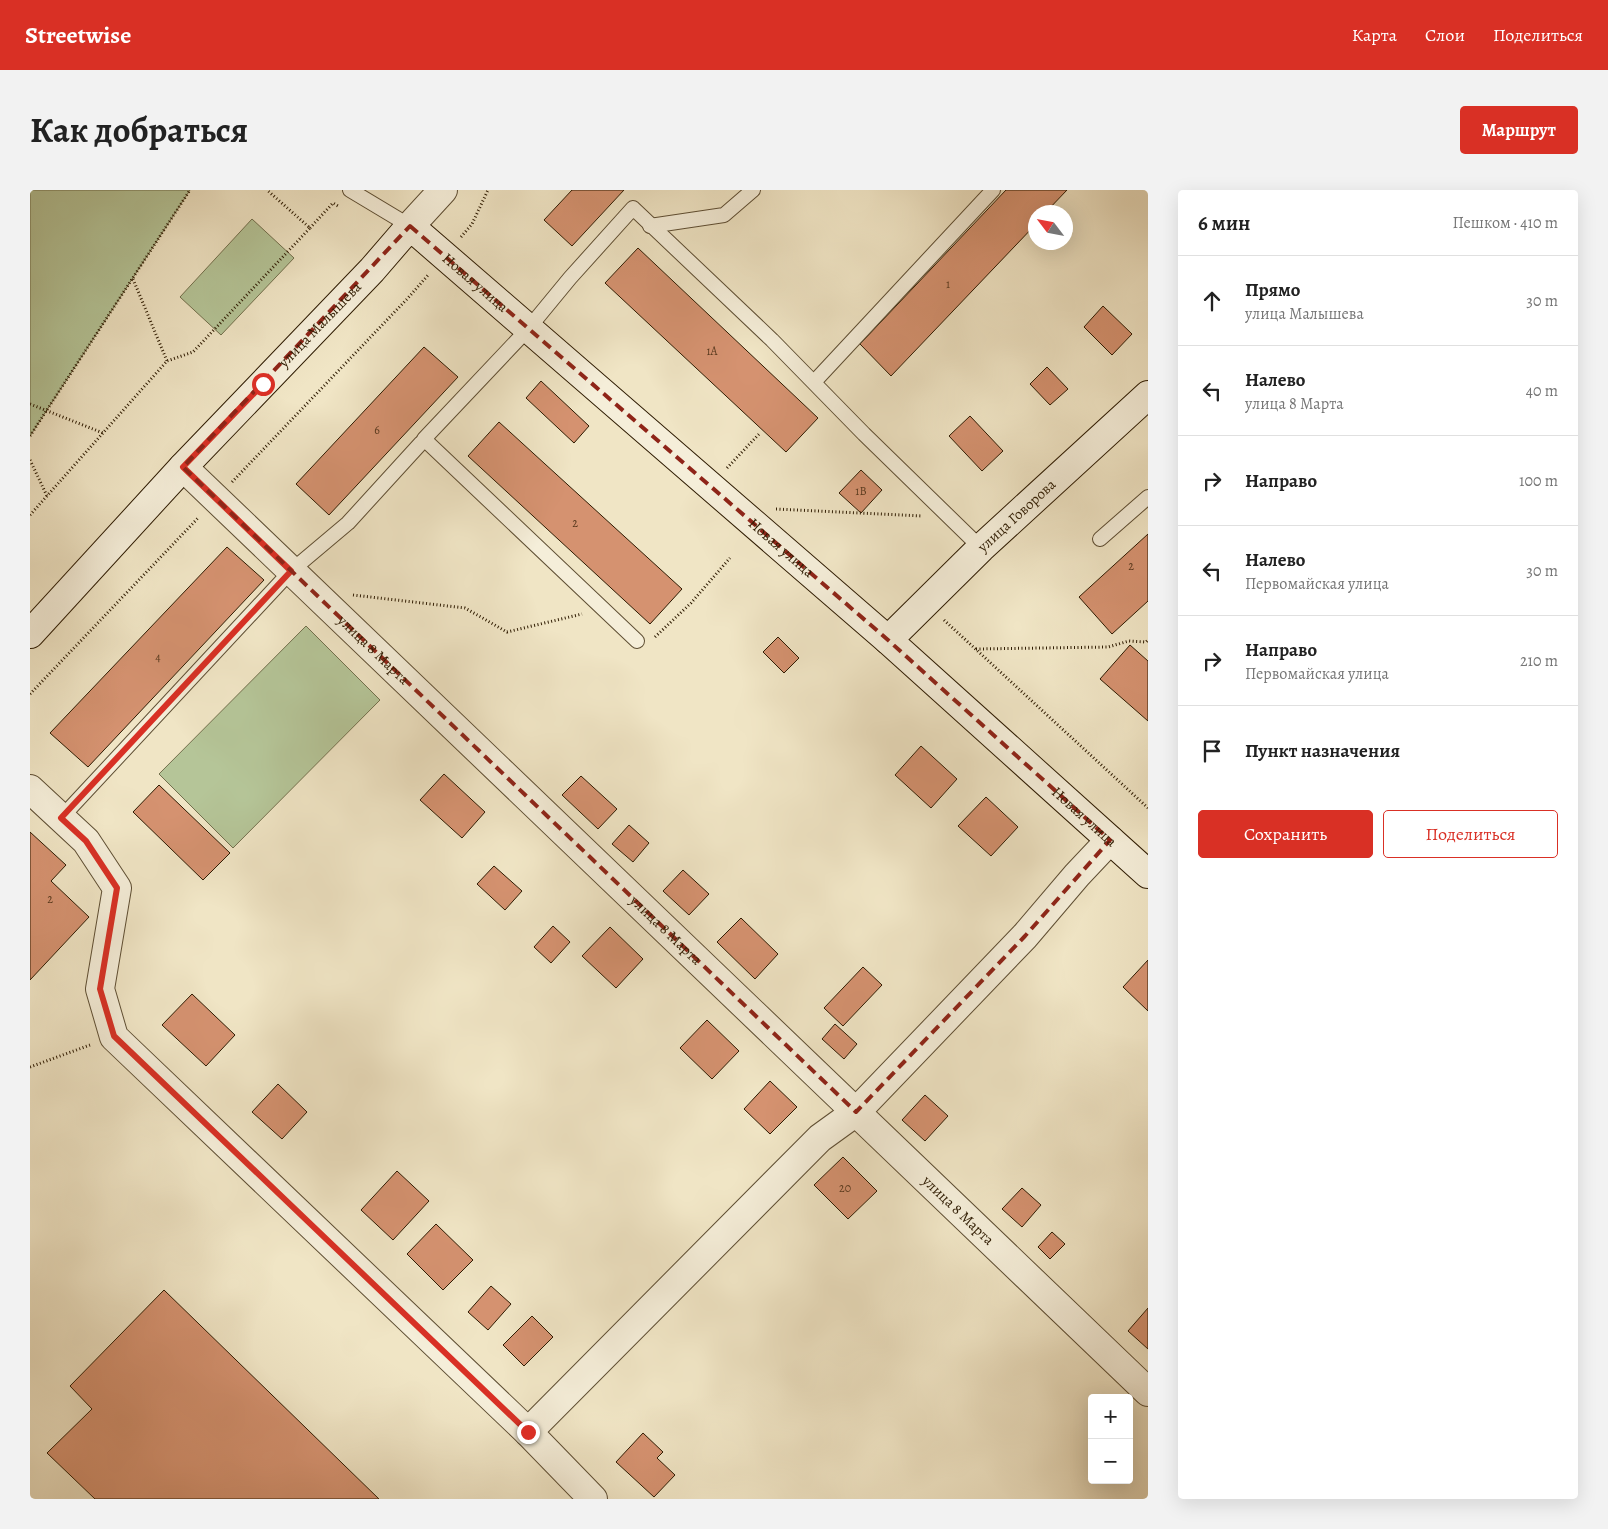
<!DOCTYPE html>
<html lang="ru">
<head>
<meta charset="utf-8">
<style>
  :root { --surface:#fff; --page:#f2f2f2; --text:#222; --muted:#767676; --line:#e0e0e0; --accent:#d93025 }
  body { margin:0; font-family:Alegreya,serif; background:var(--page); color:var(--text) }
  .controls { position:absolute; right:15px; bottom:15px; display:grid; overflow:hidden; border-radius:5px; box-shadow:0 5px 20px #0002 }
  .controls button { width:45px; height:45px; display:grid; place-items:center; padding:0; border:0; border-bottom:1px solid var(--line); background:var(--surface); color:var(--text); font:25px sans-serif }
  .compass { position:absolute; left:998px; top:15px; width:45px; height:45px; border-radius:50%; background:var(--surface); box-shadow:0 5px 20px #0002; rotate:302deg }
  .stop { position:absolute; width:15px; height:15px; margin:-11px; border:4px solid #d93025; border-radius:50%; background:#fff }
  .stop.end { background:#d93025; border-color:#fff; box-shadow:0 1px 5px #0008 }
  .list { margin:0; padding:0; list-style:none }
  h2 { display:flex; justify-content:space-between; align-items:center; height:65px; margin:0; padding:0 20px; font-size:21px }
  h2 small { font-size:16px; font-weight:400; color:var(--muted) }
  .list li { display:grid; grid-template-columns:32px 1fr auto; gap:15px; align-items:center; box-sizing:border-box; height:90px; padding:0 20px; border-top:1px solid var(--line) }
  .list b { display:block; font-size:19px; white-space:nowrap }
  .list p { margin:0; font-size:16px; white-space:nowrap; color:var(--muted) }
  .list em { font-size:16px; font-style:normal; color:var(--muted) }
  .actions { display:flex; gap:10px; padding:15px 20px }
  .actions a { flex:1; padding:11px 0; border:1px solid var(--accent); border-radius:5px; text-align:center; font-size:18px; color:var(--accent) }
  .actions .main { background:var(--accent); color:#fff }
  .icon { flex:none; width:28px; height:28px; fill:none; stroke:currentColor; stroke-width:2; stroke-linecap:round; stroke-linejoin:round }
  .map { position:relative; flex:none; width:1118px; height:1309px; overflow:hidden; border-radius:5px }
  header { display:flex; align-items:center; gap:30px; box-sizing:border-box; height:70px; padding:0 25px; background:var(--accent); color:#fff }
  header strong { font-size:24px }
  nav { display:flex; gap:28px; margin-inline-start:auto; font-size:18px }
  .intro { display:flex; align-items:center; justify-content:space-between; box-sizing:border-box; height:120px; padding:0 30px }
  h1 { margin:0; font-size:35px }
  .button { padding:12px 22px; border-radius:5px; background:var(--accent); color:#fff; font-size:18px; font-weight:700 }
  main { display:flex; gap:30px; padding:0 30px }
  aside { flex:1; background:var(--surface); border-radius:5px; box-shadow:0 5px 20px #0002 }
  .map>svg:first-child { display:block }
  .green { fill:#b5c598; stroke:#72704d }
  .building { fill:#d59270; stroke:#2e1b02 }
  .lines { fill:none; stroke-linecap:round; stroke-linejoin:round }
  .lane-casing { stroke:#5e4e33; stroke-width:16 }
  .street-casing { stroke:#5e4e33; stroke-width:30 }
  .secondary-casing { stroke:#2e1b02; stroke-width:30 }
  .path { stroke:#2e1b02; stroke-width:3; stroke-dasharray:1 2.5; stroke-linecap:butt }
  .lane { stroke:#f5eed9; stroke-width:14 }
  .street { stroke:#f5eed9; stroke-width:28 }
  .secondary { stroke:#f5eed9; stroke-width:28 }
  .route { stroke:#d93025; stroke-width:6 }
  .marked { fill:none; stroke:#8f2418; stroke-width:4; stroke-dasharray:10 6; stroke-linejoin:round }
  .labels { text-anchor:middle; stroke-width:4.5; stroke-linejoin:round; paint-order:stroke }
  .number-label { font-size:12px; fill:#58391e }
  .street-label { font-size:15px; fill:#2e1b02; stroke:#f5eed9 }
</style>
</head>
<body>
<header>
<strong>Streetwise</strong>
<nav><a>Карта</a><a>Слои</a><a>Поделиться</a></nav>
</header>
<div class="intro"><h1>Как добраться</h1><a class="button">Маршрут</a></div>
<main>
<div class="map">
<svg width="1118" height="1309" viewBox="0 0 1118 1309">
  <rect width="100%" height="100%" fill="#f0e5c5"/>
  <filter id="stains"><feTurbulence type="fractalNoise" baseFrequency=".004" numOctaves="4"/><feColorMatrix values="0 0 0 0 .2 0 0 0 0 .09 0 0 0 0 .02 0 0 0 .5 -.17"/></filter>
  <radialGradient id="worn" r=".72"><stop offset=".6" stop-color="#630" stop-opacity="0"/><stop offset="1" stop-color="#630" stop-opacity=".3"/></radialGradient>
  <g class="green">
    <path d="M 0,0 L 160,0 L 0,246 Z"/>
    <path d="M 222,29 L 264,68 L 191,145 L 150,107 Z"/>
    <path d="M 276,436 L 350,510 L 203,658 L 129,584 Z"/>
  </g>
  <g class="building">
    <path d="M 542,0 L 594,0 L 542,56 L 514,30 Z"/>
    <path d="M 976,0 L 1037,0 L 1016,22 L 1006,22 L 1006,34 L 861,186 L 830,154 Z"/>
    <path d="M 608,58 L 788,228 L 756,262 L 575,93 Z"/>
    <path d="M 1073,116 L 1102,144 L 1082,165 L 1054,137 Z"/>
    <path d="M 394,157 L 428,187 L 299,325 L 266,294 Z"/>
    <path d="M 1017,177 L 1038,199 L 1020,215 L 1000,194 Z"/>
    <path d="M 511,191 L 559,236 L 544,253 L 496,208 Z"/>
    <path d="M 940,226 L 973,261 L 952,281 L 919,246 Z"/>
    <path d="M 469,232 L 652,399 L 620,434 L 438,266 Z"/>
    <path d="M 831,280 L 852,300 L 831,323 L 809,303 Z"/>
    <path d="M 1118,344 L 1118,411 L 1082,444 L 1049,407 Z"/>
    <path d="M 197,357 L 234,390 L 58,577 L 20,543 Z"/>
    <path d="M 748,447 L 769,468 L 754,483 L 733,462 Z"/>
    <path d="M 1100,455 L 1118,471 L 1118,531 L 1070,489 Z"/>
    <path d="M 891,556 L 927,589 L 901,618 L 865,585 Z"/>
    <path d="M 414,584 L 455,622 L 432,648 L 390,610 Z"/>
    <path d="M 551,586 L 587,619 L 568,639 L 532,605 Z"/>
    <path d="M 129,595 L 200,663 L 173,690 L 103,622 Z"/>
    <path d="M 956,607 L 988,637 L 961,666 L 928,636 Z"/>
    <path d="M 599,635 L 619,653 L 603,672 L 582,654 Z"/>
    <path d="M 0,642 L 36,675 L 21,691 L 59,727 L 0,790 Z"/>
    <path d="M 464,676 L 492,701 L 475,720 L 447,694 Z"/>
    <path d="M 653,680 L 679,704 L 659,725 L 633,701 Z"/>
    <path d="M 711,728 L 748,764 L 725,789 L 687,752 Z"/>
    <path d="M 523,736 L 540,752 L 521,773 L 504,757 Z"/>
    <path d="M 580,737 L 613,769 L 586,798 L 552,766 Z"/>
    <path d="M 1118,770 L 1118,821 L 1093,797 Z"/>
    <path d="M 833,777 L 852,795 L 813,836 L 794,818 Z"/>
    <path d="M 162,804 L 205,845 L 176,876 L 132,835 Z"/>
    <path d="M 677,830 L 709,861 L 682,889 L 650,858 Z"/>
    <path d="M 805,834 L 827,854 L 814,869 L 792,849 Z"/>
    <path d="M 740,891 L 767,917 L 740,944 L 714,919 Z"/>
    <path d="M 248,894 L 277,922 L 252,949 L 222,922 Z"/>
    <path d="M 895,905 L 918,926 L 895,951 L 872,930 Z"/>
    <path d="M 813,967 L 847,1001 L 818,1029 L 784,995 Z"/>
    <path d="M 367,981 L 399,1011 L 363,1050 L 331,1020 Z"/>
    <path d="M 992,998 L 1011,1015 L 992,1037 L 972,1019 Z"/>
    <path d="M 406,1034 L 443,1070 L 413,1100 L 377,1064 Z"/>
    <path d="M 1022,1042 L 1035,1054 L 1020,1069 L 1008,1057 Z"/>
    <path d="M 461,1096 L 481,1114 L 458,1140 L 438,1122 Z"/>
    <path d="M 134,1100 L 349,1309 L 65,1309 L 17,1263 L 62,1219 L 40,1196 Z"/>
    <path d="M 1118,1118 L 1118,1159 L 1098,1141 Z"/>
    <path d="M 502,1126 L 523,1147 L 494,1176 L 473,1155 Z"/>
    <path d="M 613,1243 L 633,1262 L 627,1268 L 645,1285 L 624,1307 L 586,1272 Z"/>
  </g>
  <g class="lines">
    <g class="lane-casing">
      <g id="lane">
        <path d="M 320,0 L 380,36"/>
        <path d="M 620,36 L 694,25 L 723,0"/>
        <path d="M 785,191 L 963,0"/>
        <path d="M 1070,349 L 1118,307"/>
        <path d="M 607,451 L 394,249 L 498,139 L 540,88 L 603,18 L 742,150 L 834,244 L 951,358"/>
        <path d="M 31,628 L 261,381 L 318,333 L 391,253"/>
      </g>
    </g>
    <g class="street-casing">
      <g id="street">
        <path d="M 380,36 L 413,0"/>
        <path id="s1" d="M 153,277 L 1118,1202"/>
        <path d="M 0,599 L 56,651 L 87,698 L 70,799 L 84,847 L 498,1242 L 563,1309"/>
        <path d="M 498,1242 L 790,948 L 826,922 L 995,746 L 1047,685 L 1080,650"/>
      </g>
    </g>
    <g class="secondary-casing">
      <g id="secondary">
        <path id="s2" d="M 0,444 L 153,277 L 342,80 L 380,36 L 858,450 L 1118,684"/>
        <path id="s3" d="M 858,450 L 951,358 L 1118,205"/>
      </g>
    </g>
    <g class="path">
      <path d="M 280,38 L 303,13 L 308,16"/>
      <path d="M 431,47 L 442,34 L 458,0"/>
      <path d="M 103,89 L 137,171"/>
      <path d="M 0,214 L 73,243"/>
      <path d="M 0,246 L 160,0"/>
      <path d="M 0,270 L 17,306"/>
      <path d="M 697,278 L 730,243"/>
      <path d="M 202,292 L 378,108 L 399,84"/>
      <path d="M 746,319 L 892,326"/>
      <path d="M 0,325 L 137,171 L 163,162 L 280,38 L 237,0"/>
      <path d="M 323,405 L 435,418 L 477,442 L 552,424"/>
      <path d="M 914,430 L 1118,618"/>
      <path d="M 625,447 L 661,413 L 700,368"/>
      <path d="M 946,459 L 1078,457 L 1099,451 L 1116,452 L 1118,450"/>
      <path d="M 0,504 L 169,327"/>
      <path d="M 0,877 L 60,855"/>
    </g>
    <use href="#lane" class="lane"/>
    <use href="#street" class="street"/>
    <use href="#secondary" class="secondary"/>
  </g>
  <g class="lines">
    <path class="route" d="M 233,194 L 153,277 L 261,381 L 31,628 L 56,651 L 87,698 L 70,799 L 84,846 L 498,1242"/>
  </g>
  <path class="marked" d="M 380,36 L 858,450 L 1080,650 L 995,746 L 826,922 L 153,277 Z"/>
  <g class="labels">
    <g class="number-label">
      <text x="918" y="98">1</text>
      <text x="682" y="165">1А</text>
      <text x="347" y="244">6</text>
      <text x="831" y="305">1В</text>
      <text x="545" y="337">2</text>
      <text x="1101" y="380">2</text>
      <text x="128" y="471">4</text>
      <text x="20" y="713">2</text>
      <text x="815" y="1002">20</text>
    </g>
    <g class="street-label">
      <text dy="5" stroke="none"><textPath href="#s2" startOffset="644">Новая улица</textPath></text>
      <text dy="5" stroke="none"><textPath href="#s2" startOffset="424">улица Малышева</textPath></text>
      <text dy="5" stroke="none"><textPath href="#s3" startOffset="179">улица Говорова</textPath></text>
      <text dy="5" stroke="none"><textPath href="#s2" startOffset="1049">Новая улица</textPath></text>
      <text dy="5" stroke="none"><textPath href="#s1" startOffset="264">улица 8 Марта</textPath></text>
      <text dy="5" stroke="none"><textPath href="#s2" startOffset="1454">Новая улица</textPath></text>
      <text dy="5" stroke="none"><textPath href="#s1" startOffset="669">улица 8 Марта</textPath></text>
      <text dy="5" stroke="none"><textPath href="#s1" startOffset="1074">улица 8 Марта</textPath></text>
    </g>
  </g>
  <rect width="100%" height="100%" filter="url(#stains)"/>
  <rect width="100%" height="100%" fill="url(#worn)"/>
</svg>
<div class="controls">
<button>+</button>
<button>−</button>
</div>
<svg class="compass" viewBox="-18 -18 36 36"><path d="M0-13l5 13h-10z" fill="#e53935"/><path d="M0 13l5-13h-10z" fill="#767676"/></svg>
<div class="stop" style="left:233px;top:194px"></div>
<div class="stop end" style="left:498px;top:1242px"></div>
</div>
<aside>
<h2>6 мин<small>Пешком · 410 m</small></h2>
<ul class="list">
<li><svg class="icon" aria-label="ahead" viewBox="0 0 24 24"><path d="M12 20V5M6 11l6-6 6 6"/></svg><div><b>Прямо</b><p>улица Малышева</p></div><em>30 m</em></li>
<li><svg class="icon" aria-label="left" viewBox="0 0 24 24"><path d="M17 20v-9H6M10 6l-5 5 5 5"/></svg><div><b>Налево</b><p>улица 8 Марта</p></div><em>40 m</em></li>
<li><svg class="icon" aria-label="right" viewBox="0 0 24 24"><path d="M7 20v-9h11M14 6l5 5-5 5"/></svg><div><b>Направо</b></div><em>100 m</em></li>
<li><svg class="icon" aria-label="left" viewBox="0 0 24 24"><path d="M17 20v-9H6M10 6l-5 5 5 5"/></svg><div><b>Налево</b><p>Первомайская улица</p></div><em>30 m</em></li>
<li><svg class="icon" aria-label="right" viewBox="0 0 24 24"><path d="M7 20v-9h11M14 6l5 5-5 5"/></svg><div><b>Направо</b><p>Первомайская улица</p></div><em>210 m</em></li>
<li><svg class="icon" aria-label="arrive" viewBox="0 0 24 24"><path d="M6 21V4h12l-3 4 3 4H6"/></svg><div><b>Пункт назначения</b></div></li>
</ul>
<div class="actions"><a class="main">Сохранить</a><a>Поделиться</a></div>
</aside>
</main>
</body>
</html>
